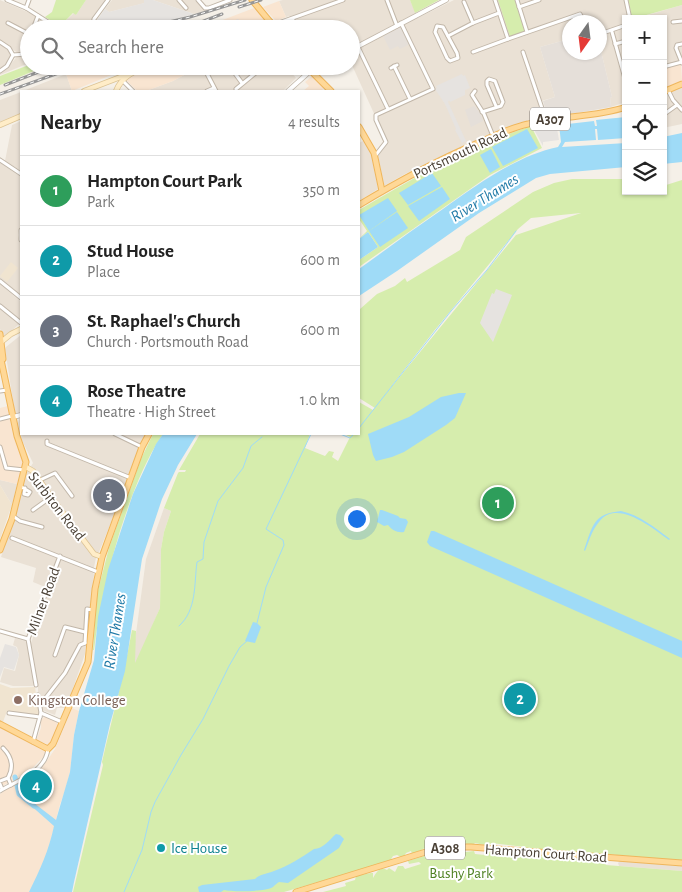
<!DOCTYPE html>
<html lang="en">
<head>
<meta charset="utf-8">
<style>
  :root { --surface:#fff; --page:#f6f6f6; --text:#222; --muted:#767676; --line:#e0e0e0; --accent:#ff2315 }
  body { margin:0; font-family:"Alegreya Sans",sans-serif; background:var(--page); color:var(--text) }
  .controls { position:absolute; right:15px; top:15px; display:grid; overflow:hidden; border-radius:0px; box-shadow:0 1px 4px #0004 }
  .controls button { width:45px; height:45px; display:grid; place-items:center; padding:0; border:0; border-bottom:1px solid var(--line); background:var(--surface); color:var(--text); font:25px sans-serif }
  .compass { position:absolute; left:562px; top:15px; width:45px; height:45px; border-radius:50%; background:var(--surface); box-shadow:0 1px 4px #0004; rotate:194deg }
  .you { position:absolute; left:356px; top:518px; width:18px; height:18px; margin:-12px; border:4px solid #fff; border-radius:50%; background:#1a73e8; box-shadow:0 0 0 8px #1a73e833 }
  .badge { display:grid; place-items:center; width:32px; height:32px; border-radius:50%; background:var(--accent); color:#fff; font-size:16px; font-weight:700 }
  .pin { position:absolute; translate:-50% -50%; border:2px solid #fff; box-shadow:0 1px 5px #0006 }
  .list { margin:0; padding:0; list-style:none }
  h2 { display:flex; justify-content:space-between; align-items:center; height:65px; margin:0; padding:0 20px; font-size:21px }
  h2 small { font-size:16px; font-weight:400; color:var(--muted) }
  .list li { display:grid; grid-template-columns:32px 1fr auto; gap:15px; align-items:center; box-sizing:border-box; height:70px; padding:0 20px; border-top:1px solid var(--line) }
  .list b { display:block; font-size:19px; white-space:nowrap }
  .list p { margin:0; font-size:16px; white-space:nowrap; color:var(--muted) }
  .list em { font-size:16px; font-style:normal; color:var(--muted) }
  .icon { flex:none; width:28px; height:28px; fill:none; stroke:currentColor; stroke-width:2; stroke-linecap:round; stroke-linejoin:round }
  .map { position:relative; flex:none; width:682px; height:892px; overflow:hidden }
  .search { position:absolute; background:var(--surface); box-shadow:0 1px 4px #0004; left:20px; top:20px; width:340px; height:55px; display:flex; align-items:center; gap:12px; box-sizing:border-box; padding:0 18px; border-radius:28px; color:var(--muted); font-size:19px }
  .panel { position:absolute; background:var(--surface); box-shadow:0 1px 4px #0004; left:20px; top:90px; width:340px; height:345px; border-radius:0px }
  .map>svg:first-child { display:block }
  .residential { fill:#eae1d5 }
  .commercial { fill:#f9e5d1 }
  .industrial { fill:#e5dfd9 }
  .education { fill:#f0e4d0 }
  .green { fill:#d6edad; fill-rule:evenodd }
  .parking { fill:#e6e3e0 }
  .water { fill:#9fdbf7 }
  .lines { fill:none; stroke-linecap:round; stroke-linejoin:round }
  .stream { stroke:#9fdbf7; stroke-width:1 }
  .river { stroke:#9fdbf7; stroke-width:5 }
  .minor-casing { stroke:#c2b7a9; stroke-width:5 }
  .tertiary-casing { stroke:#c2b7a9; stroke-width:5.5 }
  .secondary-casing { stroke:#ddc495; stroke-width:6 }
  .primary-casing { stroke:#efb65c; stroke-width:7 }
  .minor { stroke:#fff; stroke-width:3 }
  .tertiary { stroke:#fff; stroke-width:4 }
  .secondary { stroke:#ffedc8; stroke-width:4.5 }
  .primary { stroke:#ffd897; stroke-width:5 }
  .rail-casing { stroke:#979797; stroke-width:3 }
  .rail { stroke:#fff; stroke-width:1; stroke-dasharray:4; stroke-linecap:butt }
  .education-dot { fill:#8d6e63; stroke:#fff; stroke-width:2 }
  .culture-dot { fill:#0f9aa8; stroke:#fff; stroke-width:2 }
  .labels { text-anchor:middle; stroke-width:4; stroke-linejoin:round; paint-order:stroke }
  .shield { fill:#fff; stroke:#807972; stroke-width:1 }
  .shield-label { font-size:14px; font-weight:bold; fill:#4a4035 }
  .street-label { font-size:15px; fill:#4a4035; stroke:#fff }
  .education-label { font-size:15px; fill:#785e54; stroke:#fff; text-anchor:start }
  .culture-label { font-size:15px; fill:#0d838f; stroke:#fff; text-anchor:start }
  .park-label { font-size:15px; fill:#4f8222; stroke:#fff }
  .water-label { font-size:16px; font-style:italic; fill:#207aa7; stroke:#fff }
</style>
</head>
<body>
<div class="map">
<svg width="682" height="892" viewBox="0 0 682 892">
  <rect width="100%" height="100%" fill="#f5f0e8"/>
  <g class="residential">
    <path d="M 0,0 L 32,14 L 55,29 L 29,29 L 29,63 L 0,75 L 0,73 L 7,69 L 19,54 L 0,40 Z"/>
    <path d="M 86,0 L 107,0 L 85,29 L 65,29 L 60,26 L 74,13 L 76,15 Z"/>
    <path d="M 112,0 L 144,0 L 145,3 L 109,12 L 105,9 Z"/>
    <path d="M 153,0 L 195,0 L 205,9 L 205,11 L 194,14 Z"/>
    <path d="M 283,0 L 410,0 L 418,18 L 454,0 L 624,0 L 629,19 L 626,19 L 626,102 L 611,107 L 610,98 L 612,97 L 600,47 L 600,22 L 570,22 L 569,39 L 540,47 L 555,97 L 538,102 L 543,118 L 528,121 L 494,133 L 405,174 L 384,186 L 378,156 L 387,142 L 351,63 L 351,29 L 300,29 L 289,16 L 286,17 L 279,1 Z"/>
    <path d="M 682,5 L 682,60 L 663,66 L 663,19 L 634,19 Z"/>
    <path d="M 0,44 L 10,51 L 11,56 L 6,66 L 0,70 Z"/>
    <path d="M 201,66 L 215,66 L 220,70 L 227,66 L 286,66 L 296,78 L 283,91 L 146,91 L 173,81 Z"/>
    <path d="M 66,74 L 72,91 L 23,91 Z"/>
    <path d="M 682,87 L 682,124 L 663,128 L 663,95 Z"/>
    <path d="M 21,92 L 21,113 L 0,122 L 0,100 Z"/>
    <path d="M 21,121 L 21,171 L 5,161 L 12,125 Z"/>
    <path d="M 365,140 L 370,148 L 374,159 L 378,189 L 359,201 L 359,143 Z"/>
    <path d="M 0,163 L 21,177 L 21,223 L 18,235 L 21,245 L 21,295 L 0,278 Z"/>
    <path d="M 0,284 L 21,302 L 21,322 L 5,337 L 0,329 Z"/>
    <path d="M 21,335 L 21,413 L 15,414 L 5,349 L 6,347 Z"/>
    <path d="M 21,418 L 21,434 L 147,434 L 99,552 L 97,553 L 93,572 L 94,575 L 85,654 L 66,708 L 57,708 L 55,715 L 42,710 L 38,695 L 38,684 L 32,686 L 13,686 L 0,682 L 4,668 L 15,671 L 19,655 L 17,647 L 13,645 L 15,638 L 31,643 L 50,589 L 33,582 L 36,568 L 1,557 L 12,525 L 26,474 L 33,463 L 22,440 L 18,423 L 19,419 Z"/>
    <path d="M 0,480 L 17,484 L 12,505 L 0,485 Z"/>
    <path d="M 164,508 L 171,511 L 164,532 L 161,549 L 160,608 L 130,678 L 146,559 Z"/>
    <path d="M 620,861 L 682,866 L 682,871 L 619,866 L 618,863 Z"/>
  </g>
  <g class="commercial">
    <path d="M 279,1 L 286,17 L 276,21 L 263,7 Z"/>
    <path d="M 254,8 L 272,29 L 199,29 Z"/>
    <path d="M 681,64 L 682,80 L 663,89 L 663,69 Z"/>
    <path d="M 86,66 L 119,66 L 121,71 L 72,91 L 66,74 Z"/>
    <path d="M 135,66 L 201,66 L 173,81 L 146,91 L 137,91 L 126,80 L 124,71 Z"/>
    <path d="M 311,77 L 312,77 L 324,88 L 321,91 L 303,91 L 309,86 L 305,82 Z"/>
    <path d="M 8,406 L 24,461 L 17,484 L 0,480 L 0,408 Z"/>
    <path d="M 72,708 L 79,711 L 74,735 L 70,772 L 65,791 L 60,804 L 47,855 L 40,872 L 29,892 L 0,892 L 0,794 L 13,785 L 30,779 L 42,768 L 55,749 Z"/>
    <path d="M 45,716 L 57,722 L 58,725 L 51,742 L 47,744 L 37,740 L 37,738 L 41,728 L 41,720 Z"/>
    <path d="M 0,727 L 44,751 L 46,754 L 28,773 L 0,787 Z"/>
  </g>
  <g class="industrial">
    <path d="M 401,27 L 410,44 L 400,49 L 398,46 L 390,50 L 383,36 Z"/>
    <path d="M 569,39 L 570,52 L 600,52 L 600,47 L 612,97 L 610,98 L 611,107 L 548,118 L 543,101 L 555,97 L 540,47 Z"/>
    <path d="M 474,106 L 480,113 L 483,121 L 471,127 L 465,110 Z"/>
  </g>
  <g class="education">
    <path d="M 11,262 L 18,268 L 7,282 L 0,276 Z"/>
    <path d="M 0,485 L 12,505 L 0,539 Z"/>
    <path d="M 0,684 L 11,688 L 35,687 L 39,715 L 7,711 L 3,722 L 0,721 Z"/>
  </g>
  <g class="green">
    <path d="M 56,0 L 86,0 L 76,15 L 73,13 L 60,26 L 45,17 L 52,12 Z"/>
    <path d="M 410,0 L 439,0 L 415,13 Z"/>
    <path d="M 498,0 L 515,0 L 525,28 L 525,32 L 510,37 Z"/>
    <path d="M 628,0 L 682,0 L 682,5 L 632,19 Z"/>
    <path d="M 29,65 L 46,66 L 0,85 L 0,76 Z"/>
    <path d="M 531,126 L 542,148 L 490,175 L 359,267 L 359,260 L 378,247 L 368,232 L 359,239 L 367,231 L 359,219 L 359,215 L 369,230 L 359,215 L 359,210 C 414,177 470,146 531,126 Z"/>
    <path d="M 572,179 L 626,179 L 626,191 L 641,191 L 638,195 L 649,191 L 663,191 L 663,186 L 682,180 L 682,861 L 607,854 L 594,855 L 593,853 L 590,855 L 584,855 L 582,852 L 580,852 L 578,854 L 569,854 L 568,851 L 567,853 L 560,850 L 557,853 L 548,852 L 548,849 L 525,849 L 525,847 L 491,843 L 489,846 L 475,843 L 473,845 L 467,845 L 464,841 L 459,841 L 459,845 L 444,847 L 444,843 L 432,848 L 431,846 C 424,848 420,851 412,854 L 411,851 L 406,853 L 403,858 L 397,855 L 393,856 L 390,861 L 284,892 L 73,892 L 103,765 L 102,762 C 112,718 124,675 132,630 L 136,631 L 135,663 L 160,608 L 161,549 L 164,532 L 171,511 L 164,508 L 178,473 L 179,472 L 185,472 L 186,470 L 179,470 L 200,434 L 310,434 L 305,448 L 325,456 L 329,451 L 334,452 L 332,457 L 338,461 L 350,437 L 344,434 L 359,434 L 359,402 L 373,410 L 375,408 L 359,398 L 359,311 L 360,309 L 377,294 L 395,286 L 405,278 L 407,282 L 460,250 L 466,237 L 533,192 L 554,183 ZM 581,213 L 516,235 L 384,396 L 434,331 L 518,229 L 531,218 Z"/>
    <path d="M 153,434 L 163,434 C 143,463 131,498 120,531 C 108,571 99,609 94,650 L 93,650 L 97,594 L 109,548 L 141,459 Z"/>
    <path d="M 453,851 L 457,853 L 474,851 L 475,854 L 485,855 L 489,851 L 518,853 L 519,855 L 528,856 L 529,854 L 543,855 L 555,859 L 573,857 L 600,862 L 605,860 L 606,865 L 682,871 L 682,892 L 323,892 L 346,886 L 345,883 L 355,880 L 356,876 L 371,873 L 373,873 L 373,878 C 376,873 380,866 387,870 L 389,868 L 395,872 L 398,866 L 403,866 L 405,869 L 421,864 L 419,862 L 409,864 L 408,861 L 424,856 L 429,858 L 430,854 L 433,854 L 437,859 C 439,854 441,853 446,854 L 446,857 L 449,852 Z"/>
  </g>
  <g class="parking">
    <path d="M 144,0 L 153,0 L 194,14 L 135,29 L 99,29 L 97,20 L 105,9 L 109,12 L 144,3 Z"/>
    <path d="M 238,19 L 240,21 L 244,20 L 246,25 L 248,25 L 250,29 L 213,29 Z"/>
    <path d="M 462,74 L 463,76 L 465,75 L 470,88 L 465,90 L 465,95 L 450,102 L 449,100 L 448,102 L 466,141 L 462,143 L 455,130 L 456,129 L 445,104 L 435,89 L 437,88 L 436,86 Z"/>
    <path d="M 556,123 L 559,140 L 543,142 L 543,146 L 532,126 Z"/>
    <path d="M 496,289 L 512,295 L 493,342 L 480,323 L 492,293 L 494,294 Z"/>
    <path d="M 5,644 L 16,647 L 19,655 L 14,670 L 4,667 L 0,677 L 0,658 Z"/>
  </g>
  <g class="water">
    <path d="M 626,117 L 626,126 L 624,127 L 624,129 L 626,130 L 626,138 L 598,140 L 597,129 L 595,129 L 596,140 L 565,142 L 562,147 L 626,143 L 626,167 L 550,174 L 536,178 L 479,213 L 397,271 L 359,296 L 359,269 C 387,249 415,228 443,209 C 478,184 516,156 558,147 L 561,142 L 559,125 L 594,121 L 595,126 L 597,126 L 596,120 Z"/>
    <path d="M 527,129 L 538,148 L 503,166 L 492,147 Z"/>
    <path d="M 682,133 L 682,162 L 663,164 L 663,137 Z"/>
    <path d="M 491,149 L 500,167 L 490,173 L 480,155 Z"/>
    <path d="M 432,173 L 441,186 L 408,205 L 399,193 Z"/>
    <path d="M 442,187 L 450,199 L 419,221 L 408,206 Z"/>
    <path d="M 388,198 L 397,211 L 369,231 L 359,215 Z"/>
    <path d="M 397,212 L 408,228 L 380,247 L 369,231 Z"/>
    <path d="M 368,232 L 378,247 L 359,260 L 359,239 Z"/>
    <path d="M 459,393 L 466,393 L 455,418 L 446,425 L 404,452 L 392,457 L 376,461 L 373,455 L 368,434 L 409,417 L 441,397 Z"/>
    <path d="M 163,434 L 197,434 L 178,465 L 162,499 L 142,559 L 125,671 L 110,724 L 74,882 L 72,892 L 29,892 C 40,870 49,850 54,826 L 28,803 L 30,800 L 56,820 L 70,772 L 74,735 L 79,711 L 94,660 L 98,617 L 108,570 L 133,494 L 156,444 Z"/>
    <path d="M 380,510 L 382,510 L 398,516 L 400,518 L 406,519 L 408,522 L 404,532 C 397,533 392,530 388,525 L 384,526 L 377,522 Z"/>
    <path d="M 621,511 C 640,515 655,528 670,539 L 669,540 C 653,529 617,498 599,522 C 592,530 589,541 585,551 L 584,550 C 593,525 593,514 621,511 Z"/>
    <path d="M 431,531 L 434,531 L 682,641 L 682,658 L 430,546 L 427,542 Z"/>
    <path d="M 253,622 L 257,623 L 261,627 L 255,643 L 245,641 Z"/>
    <path d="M 336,834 L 340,835 L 344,839 L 339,848 L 288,883 L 279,882 C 277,883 275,885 273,887 C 265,892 232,892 224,890 L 221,892 L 199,892 L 198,887 L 202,885 L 255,879 C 260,874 267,874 274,871 C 288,866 301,858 314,849 C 323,849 329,840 336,834 Z"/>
  </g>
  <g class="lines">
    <g class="stream">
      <path d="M 359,428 L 451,311 L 487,270 L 516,231"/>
      <path d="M 340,434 L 350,438 L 354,434"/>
      <path d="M 257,623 L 266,587 L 284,545 L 283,540 L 266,529 L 311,434"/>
      <path d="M 179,626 C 197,610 194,584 197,562 L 203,559 L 204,542 L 218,501 L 243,468 L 251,446 L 262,437"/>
      <path d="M 124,892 L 142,850 L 151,812 L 155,802 L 181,755 L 203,719 L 229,666 L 240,647 L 247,641"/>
    </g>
    <path class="river" d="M 15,777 L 19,794 L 34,806"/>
    <g class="minor-casing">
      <g id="minor">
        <path d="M 7,0 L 26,8 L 59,29"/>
        <path d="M 179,0 L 186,8"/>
        <path d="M 198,0 L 205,8 L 209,8 L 230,0"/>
        <path d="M 387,0 L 397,26"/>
        <path d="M 495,0 L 508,39 L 580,14 L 582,18 L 575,21 L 574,17"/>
        <path d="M 517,0 L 527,32"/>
        <path d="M 626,0 L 630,19"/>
        <path d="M 464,2 L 473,23"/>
        <path d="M 519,7 L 539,0"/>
        <path d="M 26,8 L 29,0"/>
        <path d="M 292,19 L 300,29"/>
        <path d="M 673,22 L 682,21"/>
        <path d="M 8,23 L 29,34"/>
        <path d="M 273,25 L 343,0"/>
        <path d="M 437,26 L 443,27 L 457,53 L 458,58 L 450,61 L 447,58 L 435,32 Z"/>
        <path d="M 33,29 L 38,16"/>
        <path d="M 92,29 L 94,19 L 108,0"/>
        <path d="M 208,29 L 215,25"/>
        <path d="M 612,32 L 626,82"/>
        <path d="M 600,34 L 626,25"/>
        <path d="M 448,36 L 473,23 L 499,13"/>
        <path d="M 0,42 L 9,48 L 13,55 L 7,66 L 0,71"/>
        <path d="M 615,44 L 626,41"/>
        <path d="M 682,44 L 677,45 L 676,48 L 682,63"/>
        <path d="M 358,47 L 388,109"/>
        <path d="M 473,52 L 508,39"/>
        <path d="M 523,52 L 546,120"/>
        <path d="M 13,55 L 26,54 L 29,52"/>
        <path d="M 203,66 L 216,91"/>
        <path d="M 230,66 L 231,69"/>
        <path d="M 394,66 L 410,99"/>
        <path d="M 663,67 L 682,62"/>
        <path d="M 391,68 L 397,65"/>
        <path d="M 234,72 L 242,83"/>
        <path d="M 123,81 L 133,91"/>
        <path d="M 236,89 L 264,66"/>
        <path d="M 668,90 L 673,100 L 682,110"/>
        <path d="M 207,91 L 214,88"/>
        <path d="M 475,91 L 472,95 L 484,114 L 493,136"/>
        <path d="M 482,112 L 501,106 L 503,102 L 495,81 L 489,79 L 487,81 L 487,85 L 496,106"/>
        <path d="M 663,115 L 677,105"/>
        <path d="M 375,156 L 386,142 L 376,120 L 376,115 L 433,89 L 401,23"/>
        <path d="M 0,160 L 21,174"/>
        <path d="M 21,230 L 21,240"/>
        <path d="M 0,281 L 21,298"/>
        <path d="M 0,306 L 21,323"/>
        <path d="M 0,391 L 7,390"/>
        <path d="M 0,419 L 12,416"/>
        <path d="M 115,434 L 142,447"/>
        <path d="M 47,441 L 47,444 L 131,478"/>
        <path d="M 0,447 L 6,468 L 24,470"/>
        <path d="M 40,480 L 55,473 L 72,496"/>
        <path d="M 20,486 L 30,492 L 28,495 L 24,494 L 25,488"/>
        <path d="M 33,510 L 51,497"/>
        <path d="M 13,516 L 20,521 L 42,527"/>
        <path d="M 12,538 L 98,572"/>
        <path d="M 0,631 L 28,639"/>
        <path d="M 85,643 L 87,609 L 93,610"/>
        <path d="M 55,655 L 65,627 L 85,632"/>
        <path d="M 36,685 L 28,639 L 60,556"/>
        <path d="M 39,701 L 44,700 L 65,673 L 80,645 L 85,643"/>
        <path d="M 9,713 L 40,717"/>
        <path d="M 41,713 L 62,722"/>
        <path d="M 33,742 L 41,713 L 38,695"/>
        <path d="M 3,748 C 12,757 14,767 8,778 L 11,785"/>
        <path d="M 0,781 L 8,778"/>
        <path d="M 0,784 L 2,789"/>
        <path d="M 0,791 C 17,780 45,773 48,749"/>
      </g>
    </g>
    <g class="tertiary-casing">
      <g id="tertiary">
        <path d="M 351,50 L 446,0"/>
        <path d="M 288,91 L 308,73 L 322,66"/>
        <path d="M 13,417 L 21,415"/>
      </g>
    </g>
    <g class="secondary-casing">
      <g id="secondary">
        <path d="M 259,29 L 271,22"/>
        <path d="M 84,91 L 131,73"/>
        <path d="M 116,91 C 122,76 134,71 150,66"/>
        <path d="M 0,125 L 21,116"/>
        <path d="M 0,343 L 11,334 L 21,329"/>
        <path d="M 26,467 L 33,471 L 51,497 L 94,554 L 102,557"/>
      </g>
    </g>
    <g class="primary-casing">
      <g id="primary">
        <path d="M 252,0 L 276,29"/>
        <path d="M 306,66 L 331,91"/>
        <path d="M 663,92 L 682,84"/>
        <path d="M 359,127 L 374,153 L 382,191"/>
        <path d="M 359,205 C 397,182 436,161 478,143 C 494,136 510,128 528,124 C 560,115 594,118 626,107"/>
        <path d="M 0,334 L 3,359"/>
        <path d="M 0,355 L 17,436 L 26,462 L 12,519 L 0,550"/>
        <path d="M 0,724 L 44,747 L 48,749 L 53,744 L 88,662 L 95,589 L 102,557 L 142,447 L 149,434"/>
        <path d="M 296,892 L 429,851 L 450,847 L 471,847 L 682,863"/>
      </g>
    </g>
    <use href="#minor" class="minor"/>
    <use href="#tertiary" class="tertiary"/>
    <use href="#secondary" class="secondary"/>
    <use href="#primary" class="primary"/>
    <g class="rail-casing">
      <g id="rail">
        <path d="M 239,7 L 261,0"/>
        <path d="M 139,29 L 190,17 L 245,0"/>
        <path d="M 183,29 L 222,14"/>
        <path d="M 5,85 L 54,66"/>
        <path d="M 0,94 L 78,66"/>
      </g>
    </g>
    <use href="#rail" class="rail"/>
  </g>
  <circle class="education-dot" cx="18" cy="700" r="5"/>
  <circle class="culture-dot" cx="161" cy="848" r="5"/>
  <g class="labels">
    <g class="shield">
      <rect x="530" y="107.5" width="40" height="23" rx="4"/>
      <rect x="425" y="836.5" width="40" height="23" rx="4"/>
    </g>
    <g class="shield-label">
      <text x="550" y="124">A307</text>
      <text x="445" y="853">A308</text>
    </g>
    <g class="street-label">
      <text transform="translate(460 153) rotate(-25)" y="5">Portsmouth Road</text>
      <text transform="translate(57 506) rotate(52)" y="5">Surbiton Road</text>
      <text transform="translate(43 601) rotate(-70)" y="5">Milner Road</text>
      <text transform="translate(546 853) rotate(4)" y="5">Hampton Court Road</text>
    </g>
    <g class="education-label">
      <text x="28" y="705">Kingston College</text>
    </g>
    <g class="culture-label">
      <text x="171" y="853">Ice House</text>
    </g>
    <g class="park-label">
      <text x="461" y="878">Bushy Park</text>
    </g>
    <g class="water-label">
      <text transform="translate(484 197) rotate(-32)" y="6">River Thames</text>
      <text transform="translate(114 631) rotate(-81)" y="6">River Thames</text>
    </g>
  </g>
</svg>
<div class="controls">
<button>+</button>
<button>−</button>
<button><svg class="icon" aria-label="locate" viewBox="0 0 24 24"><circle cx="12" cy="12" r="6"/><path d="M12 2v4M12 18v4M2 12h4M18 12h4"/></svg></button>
<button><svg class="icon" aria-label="layers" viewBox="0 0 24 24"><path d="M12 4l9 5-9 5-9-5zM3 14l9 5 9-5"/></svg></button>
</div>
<svg class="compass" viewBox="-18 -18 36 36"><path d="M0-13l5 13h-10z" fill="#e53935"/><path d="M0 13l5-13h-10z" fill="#767676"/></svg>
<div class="you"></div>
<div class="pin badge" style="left:498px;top:503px;background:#2e9e5b">1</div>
<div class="pin badge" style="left:520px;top:699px;background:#0f9aa8">2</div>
<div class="pin badge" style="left:109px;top:495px;background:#6b7280">3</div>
<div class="pin badge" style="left:36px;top:786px;background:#0f9aa8">4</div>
<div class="search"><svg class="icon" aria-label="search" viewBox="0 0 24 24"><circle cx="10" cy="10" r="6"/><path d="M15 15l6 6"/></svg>Search here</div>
<section class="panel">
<h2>Nearby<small>4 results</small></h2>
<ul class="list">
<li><span class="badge" style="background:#2e9e5b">1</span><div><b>Hampton Court Park</b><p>Park</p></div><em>350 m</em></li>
<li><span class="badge" style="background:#0f9aa8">2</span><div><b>Stud House</b><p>Place</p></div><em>600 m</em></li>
<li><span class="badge" style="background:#6b7280">3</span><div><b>St. Raphael's Church</b><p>Church · Portsmouth Road</p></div><em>600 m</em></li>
<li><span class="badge" style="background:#0f9aa8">4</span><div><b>Rose Theatre</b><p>Theatre · High Street</p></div><em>1.0 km</em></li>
</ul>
</section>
</div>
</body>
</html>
